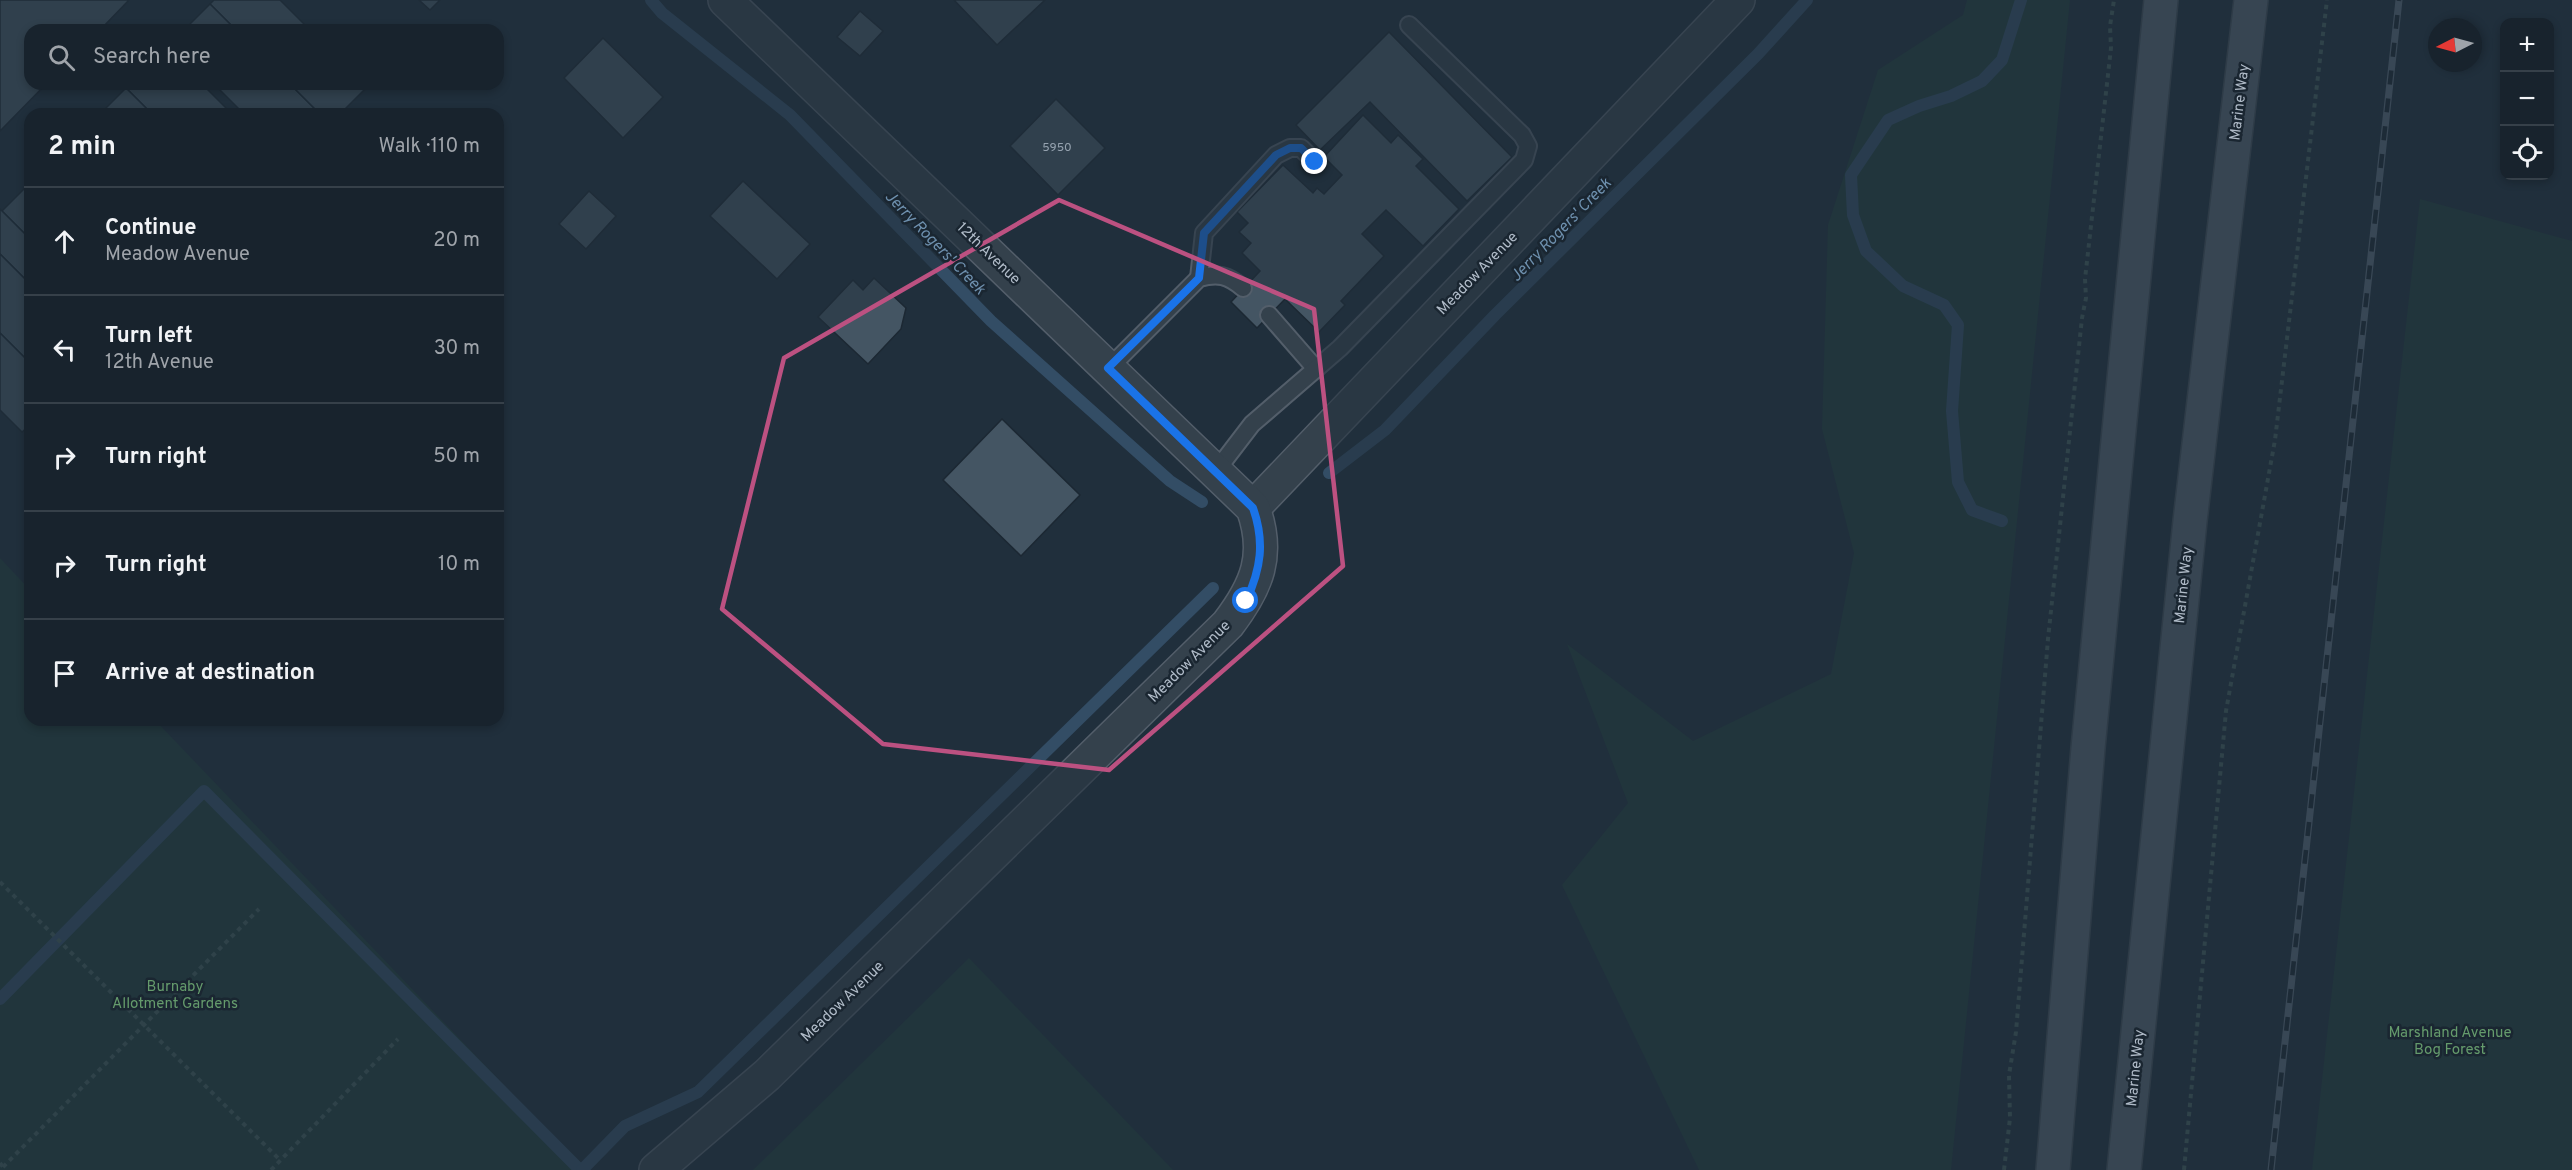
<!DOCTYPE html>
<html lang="en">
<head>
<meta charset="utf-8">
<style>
  :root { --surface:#18232d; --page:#212b35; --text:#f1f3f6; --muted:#9fa4aa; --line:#364049 }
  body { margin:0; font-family:Overpass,sans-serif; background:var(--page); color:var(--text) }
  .controls { position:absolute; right:18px; top:18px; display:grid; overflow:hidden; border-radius:12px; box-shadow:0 3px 9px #0003 }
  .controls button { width:54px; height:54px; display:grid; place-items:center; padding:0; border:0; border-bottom:2px solid var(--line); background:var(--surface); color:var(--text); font:30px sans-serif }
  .compass { position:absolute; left:2428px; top:18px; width:54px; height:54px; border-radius:50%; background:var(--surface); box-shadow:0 3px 9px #0003; rotate:264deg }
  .stop { position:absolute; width:18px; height:18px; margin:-14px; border:4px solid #1a73e8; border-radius:50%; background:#fff }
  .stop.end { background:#1a73e8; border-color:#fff; box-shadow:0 2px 6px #0008 }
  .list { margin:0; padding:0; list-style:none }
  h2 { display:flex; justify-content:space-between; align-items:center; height:78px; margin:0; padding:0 24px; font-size:26px }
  h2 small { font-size:20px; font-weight:400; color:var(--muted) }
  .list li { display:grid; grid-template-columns:39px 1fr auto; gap:18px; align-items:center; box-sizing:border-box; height:108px; padding:0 24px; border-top:2px solid var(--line) }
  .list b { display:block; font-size:22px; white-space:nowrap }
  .list p { margin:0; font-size:20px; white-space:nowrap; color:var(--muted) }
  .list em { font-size:20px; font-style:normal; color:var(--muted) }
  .icon { flex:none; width:33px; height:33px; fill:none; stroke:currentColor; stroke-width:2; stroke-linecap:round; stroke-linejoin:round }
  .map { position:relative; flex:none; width:2572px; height:1170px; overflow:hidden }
  .search { position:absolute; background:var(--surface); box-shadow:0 3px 9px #0003; left:24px; top:24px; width:480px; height:66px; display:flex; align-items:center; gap:15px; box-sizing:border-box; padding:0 21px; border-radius:18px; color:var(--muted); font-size:22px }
  .panel { position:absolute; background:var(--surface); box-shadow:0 3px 9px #0003; left:24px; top:108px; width:480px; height:618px; border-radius:18px }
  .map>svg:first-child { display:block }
  .green { fill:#223d3d }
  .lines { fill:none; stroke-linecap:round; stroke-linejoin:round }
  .stream { stroke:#334d65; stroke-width:12 }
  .building { fill:#445563; stroke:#1c2833; stroke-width:1.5 }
  .lane-casing { stroke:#535e6a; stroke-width:20 }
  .street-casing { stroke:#535e6a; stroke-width:36 }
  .primary-casing { stroke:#3e4a55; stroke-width:36 }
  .path { stroke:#40595a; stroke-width:4; stroke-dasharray:4.5 4.5; stroke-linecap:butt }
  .lane { stroke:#34414c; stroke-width:16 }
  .street { stroke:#34414c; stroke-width:33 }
  .primary { stroke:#52606d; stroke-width:33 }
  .rail-casing { stroke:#566574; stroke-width:7 }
  .rail { stroke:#1a2631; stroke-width:4.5; stroke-dasharray:14; stroke-linecap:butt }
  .route { stroke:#1a73e8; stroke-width:8 }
  .marked { fill:none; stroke:#bc5181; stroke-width:4.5; stroke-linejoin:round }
  .labels { text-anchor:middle; stroke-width:5; stroke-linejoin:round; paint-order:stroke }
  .number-label { font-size:12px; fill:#95a2af }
  .street-label { font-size:15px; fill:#b0bbc8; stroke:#1a2631 }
  .park-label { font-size:15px; fill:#659b6c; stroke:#1a2631 }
  .water-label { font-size:16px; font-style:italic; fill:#6e90ae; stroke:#1a2631 }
</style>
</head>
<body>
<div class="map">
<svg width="2572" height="1170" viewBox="0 0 2572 1170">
  <rect width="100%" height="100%" fill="#202f3c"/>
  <g class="green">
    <path d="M 1967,0 L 2070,0 L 1951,1170 L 1699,1170 L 1562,885 L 1628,803 L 1567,644 L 1693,741 L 1831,674 L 1854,553 L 1822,429 L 1828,225 L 1878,70 L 1963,15 Z"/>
    <path d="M 2420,199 L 2572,241 L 2572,1170 L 2312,1170 Z"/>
    <path d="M 0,558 L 30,590 L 30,720 L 155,720 L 585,1170 L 0,1170 Z"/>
    <path d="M 969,958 L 1173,1170 L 753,1170 Z"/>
  </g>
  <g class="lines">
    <g class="stream">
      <path d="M 651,0 L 662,13 L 790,115 L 991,321 L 1170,481 L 1202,502"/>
      <path d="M 1329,473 L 1385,430 L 1495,315 L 1758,54 L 1807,0"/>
      <path d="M 2002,521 L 1972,510 L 1958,482 L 1952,411 L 1958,325 L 1944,305 L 1903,286 L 1866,251 L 1853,215 L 1851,175 L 1888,120 L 1919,106 L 1951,96 L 1982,81 L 2002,60 L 2021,0"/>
      <path d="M 0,999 L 204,791 L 580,1170"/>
      <path d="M 582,1170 L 625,1126 L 698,1092 L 1213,588"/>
    </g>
  </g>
  <g class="building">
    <path d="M 0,0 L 129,0 L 100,30 L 30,30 L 30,84 L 46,84 L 0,131 Z"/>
    <path d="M 214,0 L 280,0 L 310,30 L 236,30 L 210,4 Z"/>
    <path d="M 419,0 L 440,0 L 430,10 Z"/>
    <path d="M 954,0 L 1045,0 L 997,45 Z"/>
    <path d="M 210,4 L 236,30 L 184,30 Z"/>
    <path d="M 860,11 L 883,31 L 860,56 L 837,37 Z"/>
    <path d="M 1389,32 L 1512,157 L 1467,201 L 1370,102 L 1320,150 L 1296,125 Z"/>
    <path d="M 603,38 L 663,97 L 623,138 L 564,78 Z"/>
    <path d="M 130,84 L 202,84 L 232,114 L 152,114 L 126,88 Z"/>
    <path d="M 214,84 L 290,84 L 320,114 L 244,114 Z"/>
    <path d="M 290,84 L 363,84 L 367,87 L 340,114 L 320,114 Z"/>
    <path d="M 126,88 L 152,114 L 100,114 Z"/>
    <path d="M 1056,99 L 1105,148 L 1058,195 L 1010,146 Z"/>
    <path d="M 1363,115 L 1391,143 L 1398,135 L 1423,159 L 1416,166 L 1459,209 L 1423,246 L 1386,210 L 1362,234 L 1384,256 L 1341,301 L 1345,305 L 1319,332 L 1285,299 L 1257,328 L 1231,302 L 1260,271 L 1242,253 L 1251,243 L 1239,232 L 1248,223 L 1237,212 L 1283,165 L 1313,193 L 1317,188 L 1324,194 L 1342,175 L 1324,157 Z"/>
    <path d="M 743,181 L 810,244 L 777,279 L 710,216 Z"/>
    <path d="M 30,183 L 30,239 L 2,211 Z"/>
    <path d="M 589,191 L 616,216 L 586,249 L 559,224 Z"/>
    <path d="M 0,209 L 30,239 L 30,284 L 0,254 Z"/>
    <path d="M 0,254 L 30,284 L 30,363 L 0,333 Z"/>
    <path d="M 874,278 L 906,308 L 901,329 L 868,364 L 818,317 L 853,280 L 863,290 Z"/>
    <path d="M 0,333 L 30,363 L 30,425 L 22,432 L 0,410 Z"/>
    <path d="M 1002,419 L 1080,495 L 1021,556 L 943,480 Z"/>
  </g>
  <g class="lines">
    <g class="lane-casing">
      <g id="lane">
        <path d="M 1199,278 L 1204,233 L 1276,155 L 1290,148 L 1301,148 L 1315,162"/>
        <path d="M 1269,315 L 1316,369"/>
        <path d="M 1109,368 L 1199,278 C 1218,273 1228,275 1243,288"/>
        <path d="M 1216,471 L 1252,424 L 1340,348 L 1524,160 L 1528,146 L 1522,135 L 1409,25"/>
      </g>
    </g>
    <g class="street-casing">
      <g id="street">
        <path d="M 1253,508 L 1738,0"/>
        <path d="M 656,1170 L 767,1075 L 1228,624 C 1257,586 1270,555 1253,508 L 725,0"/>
      </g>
    </g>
    <g class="primary-casing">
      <g id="primary">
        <path d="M 2053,1170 L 2088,748 L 2161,0"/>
        <path d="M 2124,1170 L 2190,521 L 2251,0"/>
      </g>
    </g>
    <g class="path">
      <path d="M 0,882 L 280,1160"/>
      <path d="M 0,1163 L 3,1167 L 0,1170"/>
      <path d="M 3,1167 L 259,909"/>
      <path d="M 271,1170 L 398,1039"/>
      <path d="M 2004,1170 L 2010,1118 L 2009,1075 L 2016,1032 L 2048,639 L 2082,318 L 2086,298 L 2085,279 L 2111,48 L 2110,26 L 2114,0"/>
      <path d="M 2184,1170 L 2226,711 L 2275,440 L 2327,0"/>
    </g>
    <use href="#lane" class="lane"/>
    <use href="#street" class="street"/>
    <use href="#primary" class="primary"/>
    <g class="rail-casing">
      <path id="rail" d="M 2271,1170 L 2399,0"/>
    </g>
    <use href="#rail" class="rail"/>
  </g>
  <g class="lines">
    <path class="route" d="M 1246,601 C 1261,569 1265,542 1253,508 L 1108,368 L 1199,278 L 1204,233 L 1276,155 L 1290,148 L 1301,148 L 1315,162"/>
  </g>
  <path d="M0 0H2572V1170H0ZM 1059,200 L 1314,309 L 1343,566 L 1109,770 L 883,744 L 722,609 L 784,358 Z" fill="#202f3c" fill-opacity=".55" fill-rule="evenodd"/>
  <path class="marked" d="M 1059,200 L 1314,309 L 1343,566 L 1109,770 L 883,744 L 722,609 L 784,358 Z"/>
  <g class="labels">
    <g class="number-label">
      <text x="1057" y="151">5950</text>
    </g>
    <g class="street-label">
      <text transform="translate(2239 102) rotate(-83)" y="5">Marine Way</text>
      <text transform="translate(989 253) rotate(44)" y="5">12th Avenue</text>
      <text transform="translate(1477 273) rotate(-46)" y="5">Meadow Avenue</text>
      <text transform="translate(2183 585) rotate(-84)" y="5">Marine Way</text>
      <text transform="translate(1189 661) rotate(-45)" y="5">Meadow Avenue</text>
      <text transform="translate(842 1001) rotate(-44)" y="5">Meadow Avenue</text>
      <text transform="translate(2135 1068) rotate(-84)" y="5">Marine Way</text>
    </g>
    <g class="park-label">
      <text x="175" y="991">Burnaby<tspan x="175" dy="17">Allotment Gardens</tspan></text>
      <text x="2450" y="1037">Marshland Avenue<tspan x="2450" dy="17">Bog Forest</tspan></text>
    </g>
    <g class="water-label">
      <text transform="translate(1560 229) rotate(-46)" y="6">Jerry Rogers' Creek</text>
      <text transform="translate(936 242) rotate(46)" y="6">Jerry Rogers' Creek</text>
    </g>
  </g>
</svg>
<div class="controls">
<button>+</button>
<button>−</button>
<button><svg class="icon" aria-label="locate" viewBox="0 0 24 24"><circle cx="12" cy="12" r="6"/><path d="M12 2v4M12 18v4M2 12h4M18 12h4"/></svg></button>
</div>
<svg class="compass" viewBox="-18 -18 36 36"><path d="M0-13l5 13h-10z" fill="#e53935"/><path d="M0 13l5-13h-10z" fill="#9fa4aa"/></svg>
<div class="stop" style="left:1246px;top:601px"></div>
<div class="stop end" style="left:1315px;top:162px"></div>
<div class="search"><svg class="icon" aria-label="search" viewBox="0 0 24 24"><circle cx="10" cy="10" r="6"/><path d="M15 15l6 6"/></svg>Search here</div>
<section class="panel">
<h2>2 min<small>Walk · 110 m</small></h2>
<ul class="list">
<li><svg class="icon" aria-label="ahead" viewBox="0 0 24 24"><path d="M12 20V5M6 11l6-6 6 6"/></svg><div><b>Continue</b><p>Meadow Avenue</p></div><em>20 m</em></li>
<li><svg class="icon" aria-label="left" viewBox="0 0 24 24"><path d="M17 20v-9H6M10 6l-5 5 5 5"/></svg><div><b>Turn left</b><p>12th Avenue</p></div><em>30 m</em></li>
<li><svg class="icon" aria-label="right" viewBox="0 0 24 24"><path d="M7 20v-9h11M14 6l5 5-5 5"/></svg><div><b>Turn right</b></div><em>50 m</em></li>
<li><svg class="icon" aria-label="right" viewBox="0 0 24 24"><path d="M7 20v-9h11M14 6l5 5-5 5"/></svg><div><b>Turn right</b></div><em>10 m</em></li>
<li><svg class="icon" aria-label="arrive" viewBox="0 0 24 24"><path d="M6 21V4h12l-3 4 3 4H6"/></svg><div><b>Arrive at destination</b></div></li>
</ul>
</section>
</div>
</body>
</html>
